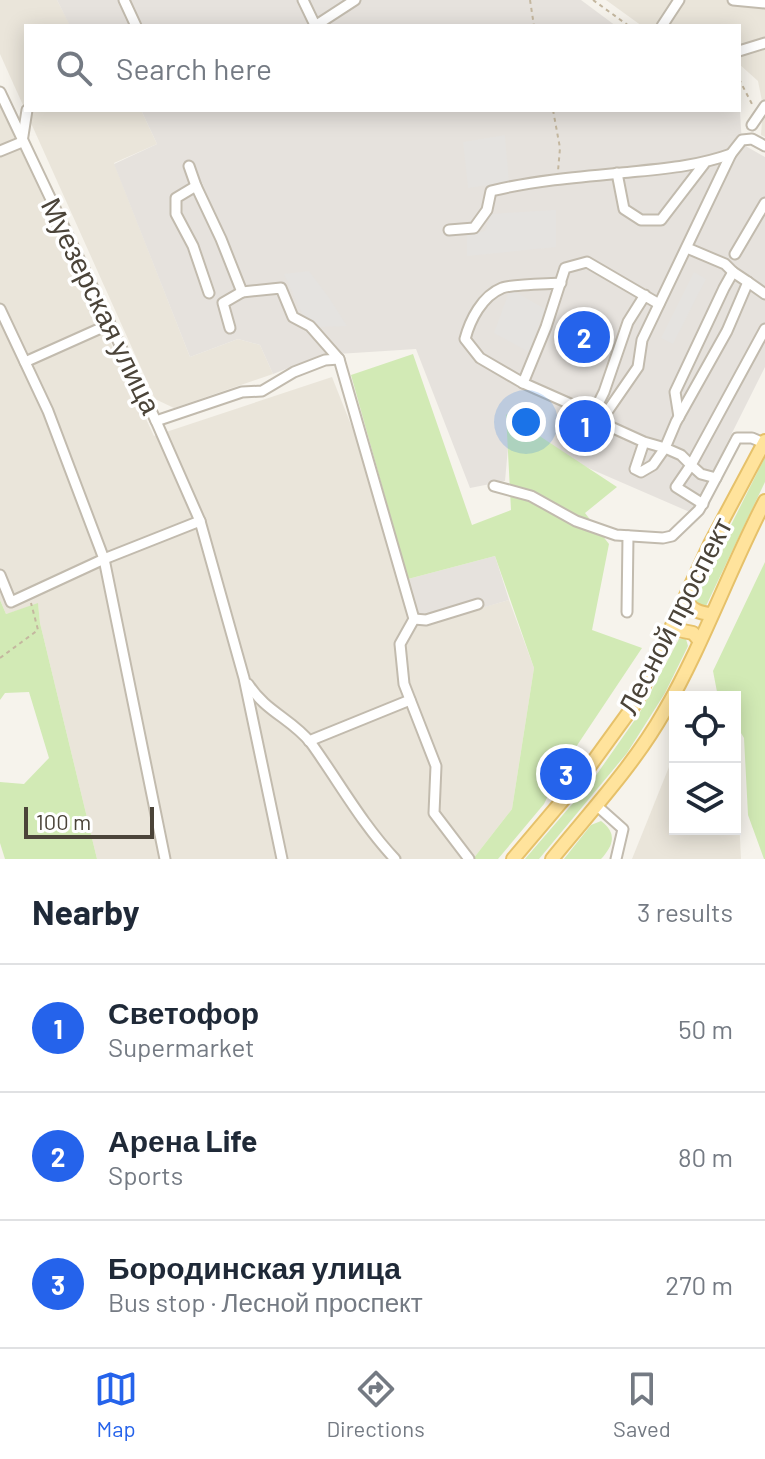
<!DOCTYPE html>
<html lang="en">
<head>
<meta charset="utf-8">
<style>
  :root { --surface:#fff; --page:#f2f2f3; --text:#1f2937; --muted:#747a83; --line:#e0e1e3; --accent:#2563eb }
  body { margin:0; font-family:Barlow,sans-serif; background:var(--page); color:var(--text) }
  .controls { position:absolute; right:24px; bottom:24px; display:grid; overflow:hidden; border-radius:0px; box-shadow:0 4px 20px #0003 }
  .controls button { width:72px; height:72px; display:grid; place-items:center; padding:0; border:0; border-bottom:2px solid var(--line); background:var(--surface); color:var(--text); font:40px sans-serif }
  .scale { position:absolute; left:24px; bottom:20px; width:130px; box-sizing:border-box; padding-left:8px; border:4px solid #4b4439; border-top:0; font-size:22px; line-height:28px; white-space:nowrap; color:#4b4439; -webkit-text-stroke:6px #fff; paint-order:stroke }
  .you { position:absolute; left:526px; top:422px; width:28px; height:28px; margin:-20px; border:6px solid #fff; border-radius:50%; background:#1a73e8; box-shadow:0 0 0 12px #1a73e833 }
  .badge { display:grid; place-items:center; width:52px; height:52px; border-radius:50%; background:var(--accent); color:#fff; font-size:26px; font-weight:700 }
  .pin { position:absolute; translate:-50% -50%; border:4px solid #fff; box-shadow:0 2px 8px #0006 }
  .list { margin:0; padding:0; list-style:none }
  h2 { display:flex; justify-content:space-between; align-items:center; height:104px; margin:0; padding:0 32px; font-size:34px }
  h2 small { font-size:26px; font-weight:400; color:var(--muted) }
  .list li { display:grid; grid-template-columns:52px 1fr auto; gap:24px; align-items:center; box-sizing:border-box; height:128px; padding:0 32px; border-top:2px solid var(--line) }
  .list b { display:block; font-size:30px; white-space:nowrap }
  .list p { margin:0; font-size:26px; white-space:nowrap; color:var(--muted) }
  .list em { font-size:26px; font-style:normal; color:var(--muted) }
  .icon { flex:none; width:44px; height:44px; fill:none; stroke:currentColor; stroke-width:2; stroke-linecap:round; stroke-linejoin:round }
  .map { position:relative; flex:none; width:765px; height:859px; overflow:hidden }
  .search { position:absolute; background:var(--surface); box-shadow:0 4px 20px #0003; left:24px; right:24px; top:24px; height:88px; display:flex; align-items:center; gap:20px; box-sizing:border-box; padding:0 28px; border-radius:0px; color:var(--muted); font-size:30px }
  .sheet { height:488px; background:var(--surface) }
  nav { display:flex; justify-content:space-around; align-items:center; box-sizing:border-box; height:112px; border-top:2px solid var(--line); background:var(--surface); font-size:22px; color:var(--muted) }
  nav a { display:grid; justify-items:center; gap:4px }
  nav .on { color:var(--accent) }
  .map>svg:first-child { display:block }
  .residential { fill:#eae5da }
  .industrial { fill:#e6e2dd }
  .green { fill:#d2eab5 }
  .parking { fill:#e5e3e0 }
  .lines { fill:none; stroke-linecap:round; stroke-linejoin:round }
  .minor-casing { stroke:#c2bbae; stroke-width:13 }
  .major-casing { stroke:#e6c16a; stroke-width:16 }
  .path { stroke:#c4b79f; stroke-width:2; stroke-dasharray:4 4; stroke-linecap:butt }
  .minor { stroke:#fff; stroke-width:9 }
  .major { stroke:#ffe39c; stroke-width:12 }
  .labels { text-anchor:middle; stroke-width:7; stroke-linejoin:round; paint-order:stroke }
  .street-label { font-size:28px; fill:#4b4439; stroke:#fff }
</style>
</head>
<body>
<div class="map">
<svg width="765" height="859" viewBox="0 0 765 859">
  <rect width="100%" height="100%" fill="#f6f3ec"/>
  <g class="residential">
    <path d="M 0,0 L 57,0 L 69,23 L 70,26 L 26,26 L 26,110 L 141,110 L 157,144 L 114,163 L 190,357 L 238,339 L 260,345 L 273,374 L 174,408 L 155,399 L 0,54 Z"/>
    <path d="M 606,0 L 765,0 L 765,137 L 761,135 L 763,106 L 758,81 L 739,64 L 739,26 L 642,26 Z"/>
    <path d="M 0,106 L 154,436 L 332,377 L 392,528 L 408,579 L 417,626 L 509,600 L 534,668 L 512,809 L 473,859 L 97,859 L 40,623 L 38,604 L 6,614 L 0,600 Z"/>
    <path d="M 735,736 L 741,859 L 632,859 L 675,752 L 675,829 L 735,829 Z"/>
  </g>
  <g class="industrial">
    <path d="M 57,0 L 581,0 L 616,26 L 70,26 Z"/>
    <path d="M 739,96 L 742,144 L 765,157 L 765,367 L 692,513 L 586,467 L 510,425 L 505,481 L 470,488 L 416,349 L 322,355 L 273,374 L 260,345 L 238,339 L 190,357 L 114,164 L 157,144 L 141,110 L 739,110 Z"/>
    <path d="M 495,556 L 509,600 L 417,627 L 408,579 Z"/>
  </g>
  <g class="green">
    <path d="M 413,354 L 472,525 L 511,510 L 506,414 L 617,487 L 585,513 L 609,544 L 592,630 L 642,648 L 560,771 L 544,804 L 498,859 L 473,859 L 512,809 L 534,668 L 495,556 L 408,579 L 351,375 Z"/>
    <path d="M 765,457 L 765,482 L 706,606 L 694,604 L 695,597 Z"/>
    <path d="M 765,562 L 765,859 L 764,859 L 748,815 L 744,738 L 735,723 L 735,697 L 718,697 L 713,671 Z"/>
    <path d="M 0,600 L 6,614 L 38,603 L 40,623 L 97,859 L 5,859 L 0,843 L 0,782 L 24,784 L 49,758 L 29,692 L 5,693 L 0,700 Z"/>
    <path d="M 679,639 L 686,639 L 688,646 L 665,693 L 627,753 L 539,859 L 525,859 L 592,781 L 639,714 Z"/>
    <path d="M 601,821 C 617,833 614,845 601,859 L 564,859 L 591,825 Z"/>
  </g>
  <g class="parking">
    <path d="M 505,135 L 509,182 L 468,188 L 463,142 Z"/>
    <path d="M 556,210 L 556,247 L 467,256 L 467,235 L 485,231 L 491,214 Z"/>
    <path d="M 309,271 L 330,299 L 347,326 L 319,327 L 302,314 L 284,274 Z"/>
    <path d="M 694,272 L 706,279 L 673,344 L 661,338 Z"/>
    <path d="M 510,289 L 545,309 L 529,352 L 494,333 Z"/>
  </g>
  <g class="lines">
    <g class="minor-casing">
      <g id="minor">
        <path d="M 124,0 L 136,26"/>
        <path d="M 303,0 L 315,25"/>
        <path d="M 733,0 L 765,3"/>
        <path d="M 315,26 L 355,0"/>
        <path d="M 662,26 L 679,0"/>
        <path d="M 739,51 L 765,43"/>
        <path d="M 0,92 L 156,421 L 200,521 L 244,678 L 282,859"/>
        <path d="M 752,125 L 765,106"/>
        <path d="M 0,151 L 22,142 L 27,110"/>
        <path d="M 189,166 L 196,186 L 221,239 L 242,292 L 281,288 L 293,317 L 310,326 L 339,359 L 414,619 L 400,644 L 404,684 L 436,766 L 434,813 L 469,859"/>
        <path d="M 617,173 L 624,209 L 641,220 L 661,220 L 704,164"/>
        <path d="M 196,186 L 176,198 L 176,214 L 193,246 L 209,293"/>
        <path d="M 449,230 L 474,228 L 487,210 L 491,191 C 532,181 577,177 621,173 C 659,169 695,167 731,154"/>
        <path d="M 687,248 L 725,264 L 733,272"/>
        <path d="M 735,254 L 765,203"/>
        <path d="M 645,295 L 628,322 L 604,392 L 593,414 L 523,383 L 546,327 L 565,268 L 587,262 L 659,304"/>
        <path d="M 0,309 L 48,411 L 104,559 L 165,859"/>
        <path d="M 230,328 L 223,303 L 242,292"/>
        <path d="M 25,362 L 110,324"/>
        <path d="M 523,383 L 480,358 L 465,339 C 470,320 482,296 502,288 C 513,284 547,284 561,283"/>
        <path d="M 679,417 L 675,392 L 724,288 L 733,272 L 748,282"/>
        <path d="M 156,421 L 242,392 L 262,391 L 294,372 L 325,360 L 339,359"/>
        <path d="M 644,442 L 635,469 L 641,472 L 653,465 L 665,448 L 644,442 L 600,422 L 638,367 L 642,340 L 731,154 L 742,140 L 752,139 L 765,146"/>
        <path d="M 764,443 L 752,438 L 737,438 L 716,478 L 701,474 L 691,465 L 765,329"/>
        <path d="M 494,486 L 531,496 L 576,521 L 616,535 L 663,538 L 672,536 L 699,510 L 716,478"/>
        <path d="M 703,504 L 676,487 L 691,465 L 681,455 L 665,448 L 676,422 L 727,331 L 748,282 L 765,294"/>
        <path d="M 0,575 L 11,602 L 104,559 L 200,521"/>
        <path d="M 627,612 L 628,536"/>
        <path d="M 414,619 L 426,620 L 478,604"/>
        <path d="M 248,684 C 266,712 292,719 311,743 C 339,782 362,824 395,859"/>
        <path d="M 309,741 L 410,700"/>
        <path d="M 596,805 L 623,829 L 616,859"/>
      </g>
    </g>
    <g class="major-casing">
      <g id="major">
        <path d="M 685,601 C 693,610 699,613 711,614"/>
        <path d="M 673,629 L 693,633 L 699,640"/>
        <path d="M 513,859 L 579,781 L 637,701 L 710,544 L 765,441"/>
        <path d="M 552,859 C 590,812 634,765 664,712 C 703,645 729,570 765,501"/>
      </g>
    </g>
    <g class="path">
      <path d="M 530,0 L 534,26"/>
      <path d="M 593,0 L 629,26"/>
      <path d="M 739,79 L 753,106"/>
      <path d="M 553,110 L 560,148 L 558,171"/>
      <path d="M 0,658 L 38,630 L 31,603"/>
    </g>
    <use href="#minor" class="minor"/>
    <use href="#major" class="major"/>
  </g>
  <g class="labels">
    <g class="street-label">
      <text transform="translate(101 306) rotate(64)" y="10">Муезерская улица</text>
      <text transform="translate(675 616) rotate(-63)" y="10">Лесной проспект</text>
    </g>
  </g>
</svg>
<div class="controls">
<button><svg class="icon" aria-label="locate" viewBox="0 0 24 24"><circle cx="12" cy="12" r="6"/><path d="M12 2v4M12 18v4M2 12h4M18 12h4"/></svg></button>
<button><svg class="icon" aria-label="layers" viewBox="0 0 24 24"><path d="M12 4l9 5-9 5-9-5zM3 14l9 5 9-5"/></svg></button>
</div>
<div class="scale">100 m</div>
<div class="you"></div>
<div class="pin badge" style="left:585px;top:426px">1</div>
<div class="pin badge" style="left:584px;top:337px">2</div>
<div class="pin badge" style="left:566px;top:774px">3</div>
<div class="search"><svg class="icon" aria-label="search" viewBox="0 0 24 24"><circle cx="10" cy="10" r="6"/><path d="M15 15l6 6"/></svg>Search here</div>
</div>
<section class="sheet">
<h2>Nearby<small>3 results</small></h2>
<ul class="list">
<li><span class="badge">1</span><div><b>Светофор</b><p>Supermarket</p></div><em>50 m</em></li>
<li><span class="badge">2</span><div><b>Арена Life</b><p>Sports</p></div><em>80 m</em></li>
<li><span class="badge">3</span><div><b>Бородинская улица</b><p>Bus stop · Лесной проспект</p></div><em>270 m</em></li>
</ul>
</section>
<nav>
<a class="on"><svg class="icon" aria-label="map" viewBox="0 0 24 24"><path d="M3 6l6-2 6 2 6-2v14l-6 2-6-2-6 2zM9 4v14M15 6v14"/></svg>Map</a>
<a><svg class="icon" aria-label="directions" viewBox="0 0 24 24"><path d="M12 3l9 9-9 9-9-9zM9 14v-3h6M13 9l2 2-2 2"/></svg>Directions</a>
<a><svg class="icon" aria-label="saved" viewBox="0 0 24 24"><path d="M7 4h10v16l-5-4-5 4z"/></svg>Saved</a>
</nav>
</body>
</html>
